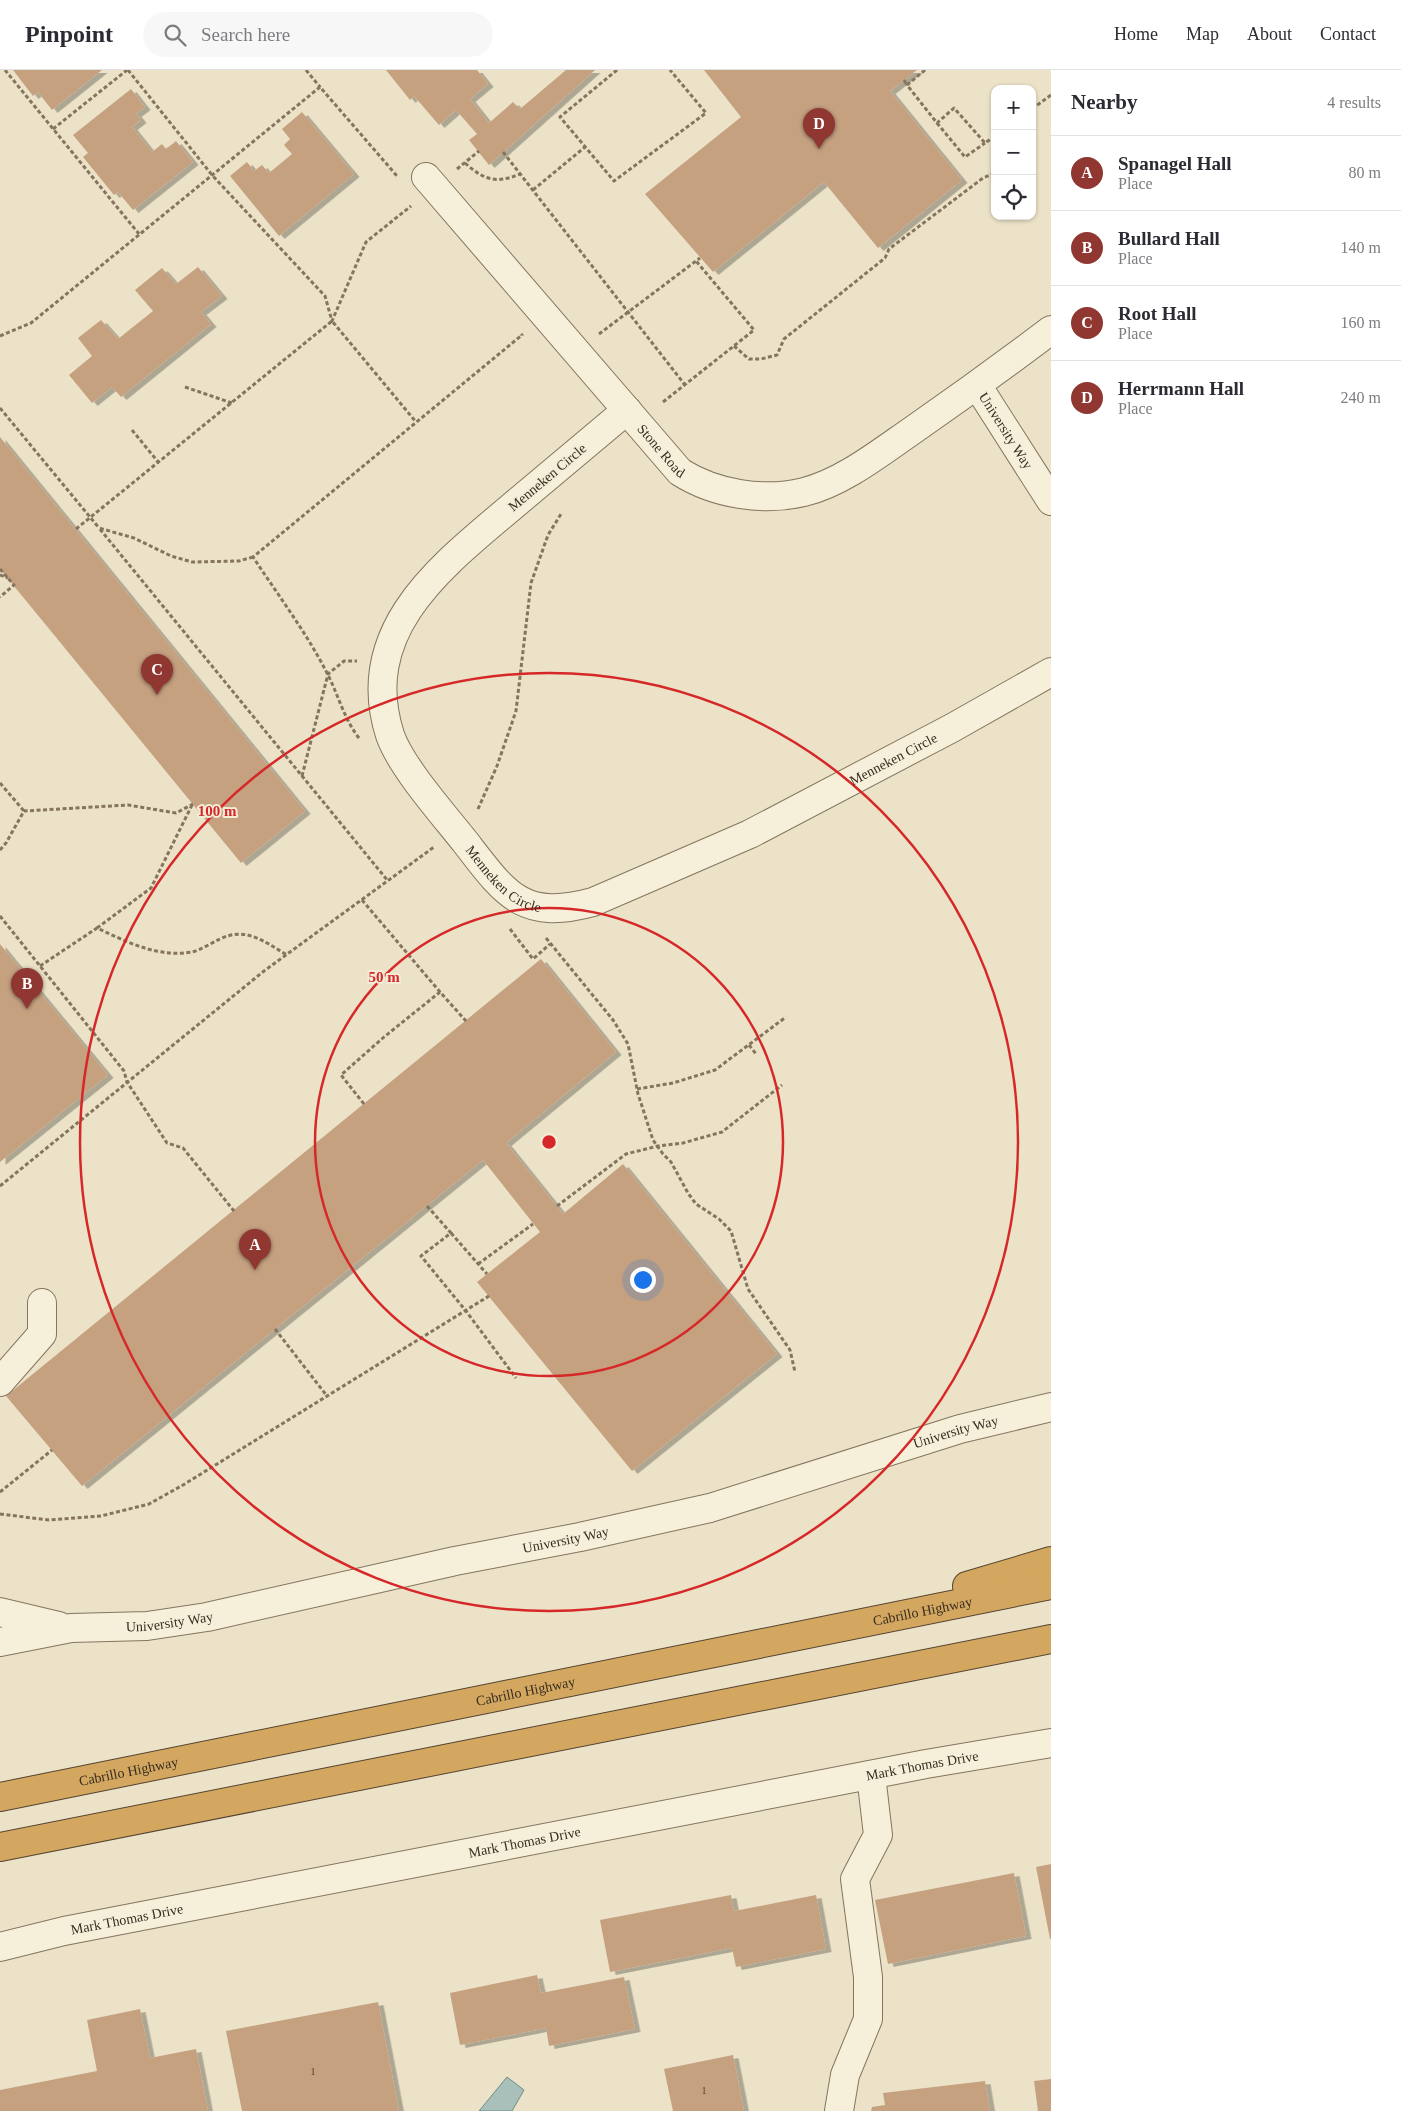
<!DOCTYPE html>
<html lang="en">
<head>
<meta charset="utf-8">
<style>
  :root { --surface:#fff; --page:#f7f7f7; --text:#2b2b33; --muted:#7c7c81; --line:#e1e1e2; --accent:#903732 }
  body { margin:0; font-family:Georgia,serif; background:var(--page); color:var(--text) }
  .controls { position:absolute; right:15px; top:15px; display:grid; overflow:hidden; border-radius:10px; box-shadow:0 1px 4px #0004 }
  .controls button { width:45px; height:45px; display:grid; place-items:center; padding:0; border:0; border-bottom:1px solid var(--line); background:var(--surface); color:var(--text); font:25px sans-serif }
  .you { position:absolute; left:642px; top:1209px; width:18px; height:18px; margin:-12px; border:4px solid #fff; border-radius:50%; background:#1a73e8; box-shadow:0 0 0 8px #1a73e833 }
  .badge { display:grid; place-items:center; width:32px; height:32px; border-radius:50%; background:var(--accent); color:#fff; font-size:16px; font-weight:700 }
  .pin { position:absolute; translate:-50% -41px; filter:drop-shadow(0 1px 2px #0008) }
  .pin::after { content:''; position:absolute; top:26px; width:18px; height:15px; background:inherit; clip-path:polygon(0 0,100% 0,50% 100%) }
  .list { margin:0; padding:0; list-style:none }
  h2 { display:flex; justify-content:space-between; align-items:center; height:65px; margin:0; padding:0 20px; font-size:21px }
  h2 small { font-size:16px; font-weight:400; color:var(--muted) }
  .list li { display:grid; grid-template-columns:32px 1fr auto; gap:15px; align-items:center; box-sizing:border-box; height:75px; padding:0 20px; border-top:1px solid var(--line) }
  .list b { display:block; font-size:19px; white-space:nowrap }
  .list p { margin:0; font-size:16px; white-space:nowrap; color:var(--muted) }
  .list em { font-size:16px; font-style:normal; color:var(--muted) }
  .icon { flex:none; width:28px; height:28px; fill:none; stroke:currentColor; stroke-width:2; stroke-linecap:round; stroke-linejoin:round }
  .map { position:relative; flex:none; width:1051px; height:2041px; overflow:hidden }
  header { display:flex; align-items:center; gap:30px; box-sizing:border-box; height:70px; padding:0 25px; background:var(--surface); border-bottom:1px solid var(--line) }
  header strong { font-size:24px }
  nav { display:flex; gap:28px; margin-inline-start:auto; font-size:18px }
  .search { width:350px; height:45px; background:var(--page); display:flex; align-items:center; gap:12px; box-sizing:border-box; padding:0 18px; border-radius:28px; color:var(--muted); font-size:19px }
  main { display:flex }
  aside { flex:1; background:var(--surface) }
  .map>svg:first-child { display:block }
  .water { fill:#a8bfba; stroke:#6f8d87 }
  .building { fill:#c6a180; filter:url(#shadow) }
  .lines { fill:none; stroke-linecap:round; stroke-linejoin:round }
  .minor-casing { stroke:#85755e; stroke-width:30 }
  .highway-casing { stroke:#544332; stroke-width:30 }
  .path { stroke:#85755e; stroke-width:3; stroke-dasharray:4 2.5; stroke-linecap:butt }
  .minor { stroke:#f6efda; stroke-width:28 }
  .highway { stroke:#d3a75f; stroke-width:28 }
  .ring { fill:none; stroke:#d62828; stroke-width:2.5 }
  .labels { text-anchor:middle; stroke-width:4; stroke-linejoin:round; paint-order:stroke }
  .number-label { font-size:11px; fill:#5b4938 }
  .street-label { font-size:14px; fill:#372c20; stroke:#f3ecd6 }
  .centre { fill:#d62828; stroke:#f3ecd6; stroke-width:2.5 }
  .ring-label { font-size:15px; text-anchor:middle; font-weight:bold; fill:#d62828; stroke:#f3ecd6; stroke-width:4; stroke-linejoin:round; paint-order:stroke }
</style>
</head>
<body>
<header>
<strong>Pinpoint</strong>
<div class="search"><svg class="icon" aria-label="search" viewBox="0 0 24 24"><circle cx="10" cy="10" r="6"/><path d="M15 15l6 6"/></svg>Search here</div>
<nav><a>Home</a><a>Map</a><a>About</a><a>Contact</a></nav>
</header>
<main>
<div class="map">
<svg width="1051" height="2041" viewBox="0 0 1051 2041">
  <defs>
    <filter id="shadow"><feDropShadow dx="5.5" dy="3" stdDeviation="0" flood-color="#0004"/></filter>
  </defs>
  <rect width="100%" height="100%" fill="#ebe2c7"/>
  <path class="water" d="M 507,2007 L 524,2020 L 512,2041 L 479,2041 Z"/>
  <g class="building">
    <path d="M 13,0 L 102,0 L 52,40 L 38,22 L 33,26 Z"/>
    <path d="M 386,0 L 477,0 L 488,14 L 470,29 L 489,53 L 513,32 L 520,39 L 566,0 L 595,0 L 489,95 L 469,70 L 477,64 L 456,40 L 439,55 L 414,26 L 410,30 Z"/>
    <path d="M 704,0 L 917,0 L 890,21 L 962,110 L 878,178 L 824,112 L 713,202 L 645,124 L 741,47 Z"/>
    <path d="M 131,19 L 145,37 L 136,44 L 141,50 L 132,57 L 152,82 L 162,74 L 166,79 L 176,71 L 193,92 L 133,140 L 118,122 L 114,125 L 83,87 L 88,83 L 73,65 Z"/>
    <path d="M 302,42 L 354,104 L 279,166 L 230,106 L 247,92 L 254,101 L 262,95 L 269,103 L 292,84 L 284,75 L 290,69 L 282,59 Z"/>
    <path d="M 198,197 L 222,226 L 201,242 L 211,254 L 121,327 L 112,317 L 92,333 L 69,305 L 92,286 L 78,268 L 101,250 L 118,269 L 153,241 L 135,220 L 162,198 L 176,214 Z"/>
    <path d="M 0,367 L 305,741 L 241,793 L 0,499 Z"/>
    <path d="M 0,874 L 108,1005 L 0,1092 Z"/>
    <path d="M 541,889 L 616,982 L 506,1073 L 563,1144 L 623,1094 L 777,1284 L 632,1401 L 477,1212 L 540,1162 L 483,1090 L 82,1416 L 6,1326 Z"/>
    <path d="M 1051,1794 L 1051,1869 L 1050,1869 L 1036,1797 Z"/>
    <path d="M 1014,1803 L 1026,1866 L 888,1894 L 875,1830 Z"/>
    <path d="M 731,1825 L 734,1841 L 816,1825 L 826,1879 L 736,1897 L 732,1878 L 610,1902 L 600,1850 Z"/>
    <path d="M 537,1905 L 541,1923 L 624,1907 L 635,1959 L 549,1976 L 546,1958 L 460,1975 L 450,1923 Z"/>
    <path d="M 378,1932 L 399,2041 L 242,2041 L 226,1961 Z"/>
    <path d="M 140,1939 L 150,1988 L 196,1979 L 208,2041 L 0,2041 L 0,2020 L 97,2001 L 87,1950 Z"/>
    <path d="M 733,1985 L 744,2041 L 673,2041 L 664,1999 Z"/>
    <path d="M 1051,2009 L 1051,2041 L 1038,2041 L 1034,2011 Z"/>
    <path d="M 985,2011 L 990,2041 L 871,2041 L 872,2037 L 885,2035 L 883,2023 Z"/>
  </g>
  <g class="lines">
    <g class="minor-casing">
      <g id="minor">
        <path id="s1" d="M 426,107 L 680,402 C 715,424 763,432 804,422 C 842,413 881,382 913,360 C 959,328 1006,294 1051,260"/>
        <path id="s2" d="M 977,315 L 1051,431"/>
        <path id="s3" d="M 627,340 C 590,371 552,403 515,434 C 443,495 356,559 390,665 C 401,697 444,745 466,773 C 506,825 523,851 593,832 L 750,764 L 952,658 L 1051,602"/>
        <path d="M 0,1312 L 42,1264 L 42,1233"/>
        <path d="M 0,1542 L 59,1556"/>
        <path id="s4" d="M 0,1572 L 71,1558 L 147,1556 L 207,1547 L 455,1491 L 580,1467 L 710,1438 L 960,1359 L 1051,1337"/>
        <path id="s5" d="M 0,1877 L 64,1861 L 230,1829 L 926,1694 L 1051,1673"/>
        <path d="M 839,2041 L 845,2005 L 868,1949 L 868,1907 L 855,1809 L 878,1765 L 871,1705"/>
      </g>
    </g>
    <g class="highway-casing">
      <g id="highway">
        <path d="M 967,1516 L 1051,1491"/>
        <path id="s6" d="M 0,1727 L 1051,1515"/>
        <path d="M 0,1777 L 1051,1569"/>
      </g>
    </g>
    <g class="path">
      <path d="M 5,0 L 139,164"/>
      <path d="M 128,0 L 212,105 L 325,226 L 332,251 L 366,172 L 411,136"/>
      <path d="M 306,0 L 320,17"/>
      <path d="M 617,0 L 560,47 L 614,111 L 706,43 L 670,0"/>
      <path d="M 925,0 L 907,15 L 937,53 L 954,38 L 985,73 L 995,66"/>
      <path d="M 904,10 L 907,15"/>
      <path d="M 1032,39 L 1051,25"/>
      <path d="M 937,53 L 965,87 L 985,73"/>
      <path d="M 53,59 L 127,0"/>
      <path d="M 503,82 L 685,315"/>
      <path d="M 465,93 C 484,110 496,114 520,104"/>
      <path d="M 457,99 L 479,81"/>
      <path d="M 533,120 L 585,77"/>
      <path d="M 599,264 L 700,188"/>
      <path d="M 0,266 L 31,253 L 320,17 L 397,106"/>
      <path d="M 734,276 L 749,289 L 761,289 L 777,285 L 784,269 L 885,188 L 889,179 L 983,108 L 995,103"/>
      <path d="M 185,317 L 232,333"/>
      <path d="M 663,332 L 754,260 L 696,191"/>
      <path d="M 0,338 L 99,458"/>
      <path d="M 132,360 L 159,393"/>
      <path d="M 76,459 L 332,251 L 416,352"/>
      <path d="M 253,487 L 239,491 L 192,492 L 171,486 L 134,468 L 99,458 L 388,811"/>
      <path d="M 0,499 L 14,515 L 0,527"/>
      <path d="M 0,505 L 8,508"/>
      <path d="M 359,668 C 344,649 338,624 327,603 C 306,562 278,525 253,487 L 522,265 L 521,264"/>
      <path d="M 302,706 L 328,604 L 344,591 L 357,591"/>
      <path d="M 0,713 L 24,741"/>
      <path d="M 478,739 L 497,696 L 516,641 L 531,513 L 548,465 L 561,444"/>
      <path d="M 0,780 L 6,773 L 24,741 L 128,735 L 176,743 L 193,734"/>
      <path d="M 362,830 L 440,922"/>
      <path d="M 0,846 L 124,1001 L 127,1012 L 167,1073 L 183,1078 L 234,1141"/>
      <path d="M 97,858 L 151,818 L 192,735"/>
      <path d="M 510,859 L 533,889 L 550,874"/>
      <path d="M 546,868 L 613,950 L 628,974 L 638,1024 L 653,1070 L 663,1084 L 671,1092 L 688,1123 L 696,1134 L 719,1149 L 731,1161 L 748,1219 L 790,1280 L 795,1302"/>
      <path d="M 40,896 L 97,858 C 127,872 158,888 192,882 C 201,880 211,873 220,869 C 246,856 265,872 287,885"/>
      <path d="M 749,975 L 756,984"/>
      <path d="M 637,1019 L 673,1013 L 715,1000 L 786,947"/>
      <path d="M 364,1034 L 341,1005 L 384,967 L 440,922 L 466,951"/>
      <path d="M 0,1116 L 264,901 L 434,777"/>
      <path d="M 427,1136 L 451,1163 L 421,1186 L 466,1241 L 516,1308"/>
      <path d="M 557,1136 L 626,1084 L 658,1076 L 683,1073 L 722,1062 L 782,1015"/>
      <path d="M 451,1163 L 487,1204"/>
      <path d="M 478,1194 L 533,1154"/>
      <path d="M 275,1259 L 327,1326"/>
      <path d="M 0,1422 L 52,1380"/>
      <path d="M 0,1444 L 49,1450 L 101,1446 L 149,1434 L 183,1415 L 489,1226"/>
    </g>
    <use href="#minor" class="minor"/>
    <use href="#highway" class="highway"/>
  </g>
  <g class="ring">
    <circle cx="549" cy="1072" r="234"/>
    <circle cx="549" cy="1072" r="469"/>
  </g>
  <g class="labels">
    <g class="number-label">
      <text x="313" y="2005">1</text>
      <text x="704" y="2024">1</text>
    </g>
    <g class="street-label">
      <text dy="5" stroke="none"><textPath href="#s2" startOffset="54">University Way</textPath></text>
      <text dy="5" stroke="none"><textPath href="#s1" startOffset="361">Stone Road</textPath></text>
      <text transform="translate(547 407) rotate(-40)" y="5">Menneken Circle</text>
      <text dy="5" stroke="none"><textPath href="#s3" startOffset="1048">Menneken Circle</textPath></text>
      <text dy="5" stroke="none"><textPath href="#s3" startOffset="614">Menneken Circle</textPath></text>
      <text dy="5" stroke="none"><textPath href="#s4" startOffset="981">University Way</textPath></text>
      <text dy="5" stroke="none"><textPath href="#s4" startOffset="576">University Way</textPath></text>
      <text dy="5" stroke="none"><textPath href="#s6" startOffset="941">Cabrillo Highway</textPath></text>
      <text dy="5" stroke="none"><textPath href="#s4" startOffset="171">University Way</textPath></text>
      <text dy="5" stroke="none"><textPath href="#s6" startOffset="536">Cabrillo Highway</textPath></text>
      <text dy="5" stroke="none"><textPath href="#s5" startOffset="940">Mark Thomas Drive</textPath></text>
      <text dy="5" stroke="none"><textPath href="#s6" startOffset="131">Cabrillo Highway</textPath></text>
      <text dy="5" stroke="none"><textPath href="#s5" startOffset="535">Mark Thomas Drive</textPath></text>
      <text dy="5" stroke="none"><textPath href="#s5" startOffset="130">Mark Thomas Drive</textPath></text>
    </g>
  </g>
  <circle cx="549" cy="1072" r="8" class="centre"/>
  <g class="ring-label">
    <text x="217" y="746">100 m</text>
    <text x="384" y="912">50 m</text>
  </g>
</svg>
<div class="controls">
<button>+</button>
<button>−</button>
<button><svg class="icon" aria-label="locate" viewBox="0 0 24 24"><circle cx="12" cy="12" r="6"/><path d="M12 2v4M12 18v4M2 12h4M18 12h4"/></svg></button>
</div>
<div class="you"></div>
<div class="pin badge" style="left:255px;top:1200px">A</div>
<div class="pin badge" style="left:27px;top:939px">B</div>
<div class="pin badge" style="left:157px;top:625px">C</div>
<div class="pin badge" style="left:819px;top:79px">D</div>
</div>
<aside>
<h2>Nearby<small>4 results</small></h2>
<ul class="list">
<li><span class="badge">A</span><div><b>Spanagel Hall</b><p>Place</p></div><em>80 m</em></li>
<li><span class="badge">B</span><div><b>Bullard Hall</b><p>Place</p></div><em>140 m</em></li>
<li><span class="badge">C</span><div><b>Root Hall</b><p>Place</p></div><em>160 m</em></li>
<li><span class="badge">D</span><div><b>Herrmann Hall</b><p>Place</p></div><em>240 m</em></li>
</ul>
</aside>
</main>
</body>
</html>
